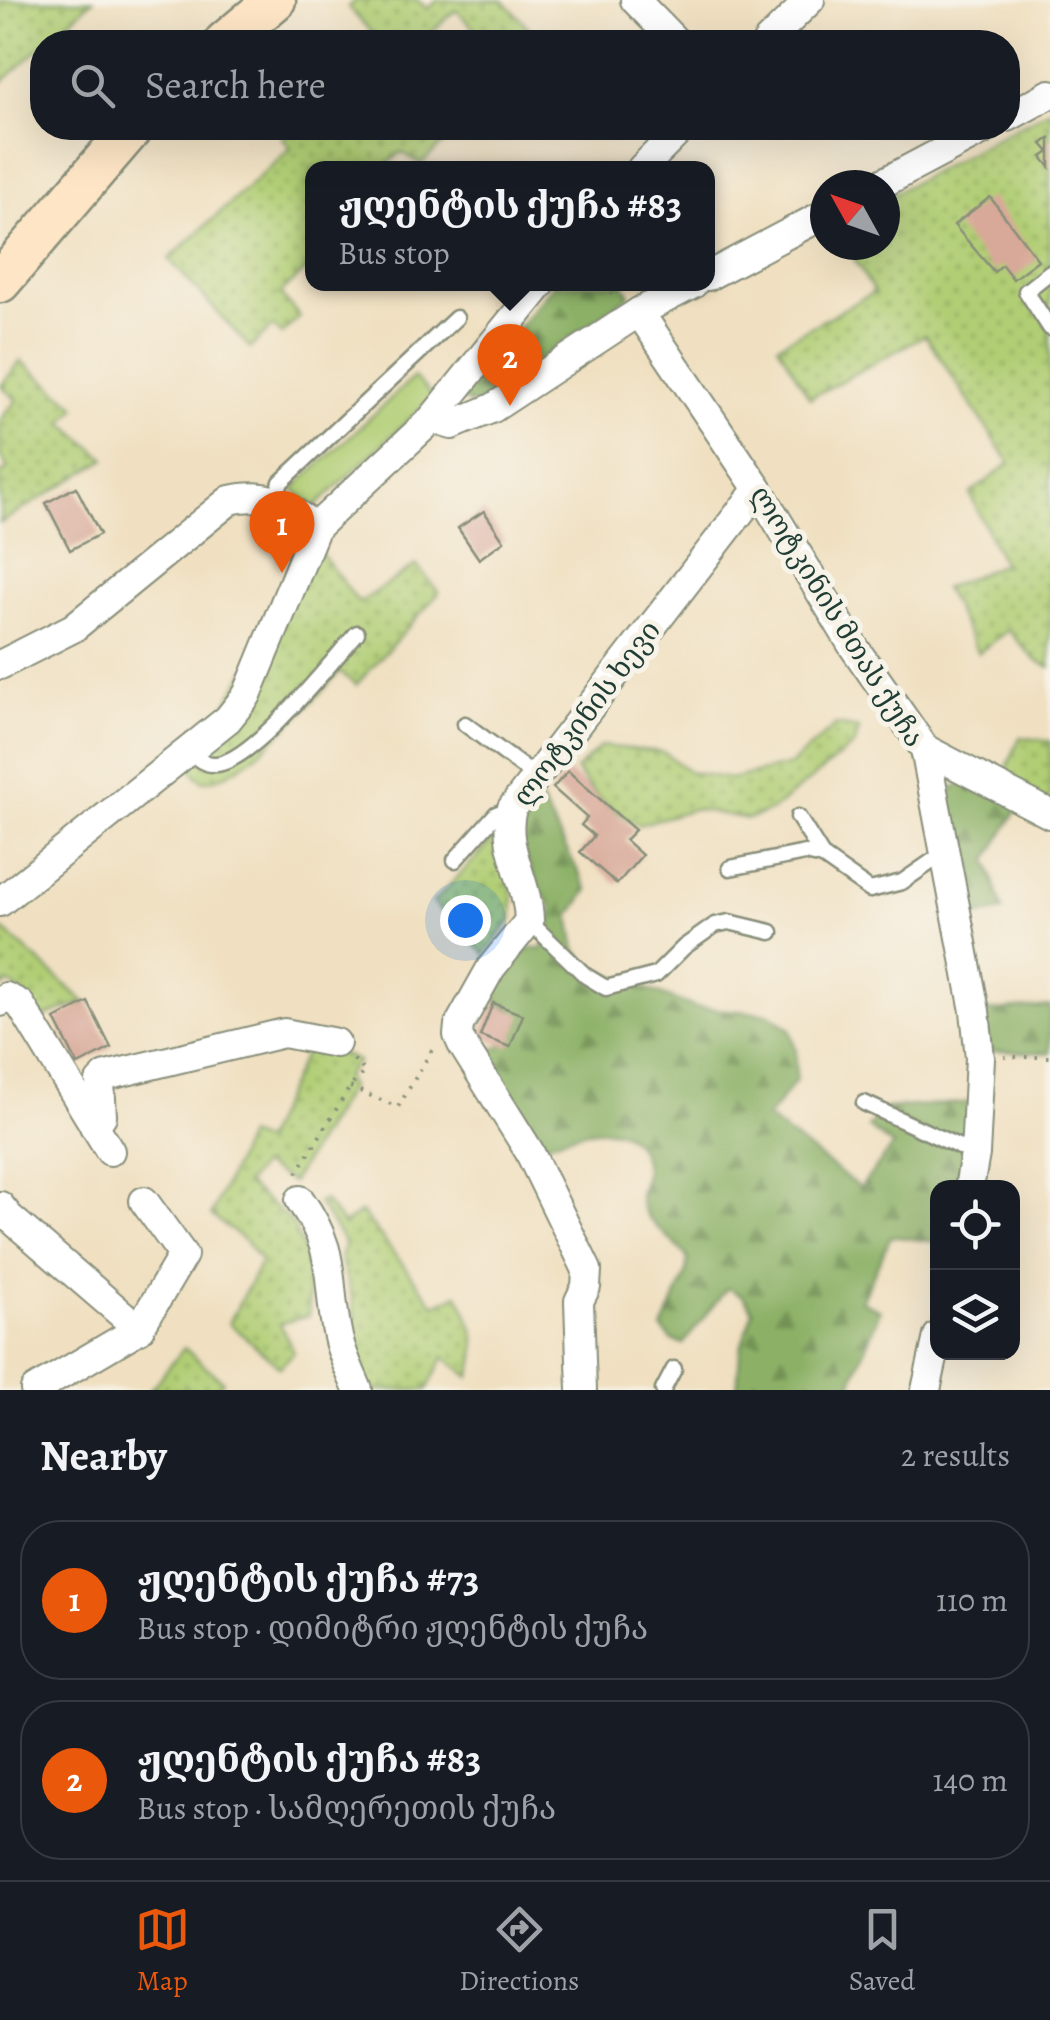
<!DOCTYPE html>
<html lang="en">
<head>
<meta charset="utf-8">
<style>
  :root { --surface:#171b24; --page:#242831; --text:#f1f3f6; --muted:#9ea1a6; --line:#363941; --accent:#ea580c }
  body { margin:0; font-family:Alegreya,"Noto Serif Georgian",serif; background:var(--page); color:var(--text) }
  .controls { position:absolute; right:30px; bottom:30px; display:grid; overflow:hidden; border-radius:20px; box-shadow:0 10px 40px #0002 }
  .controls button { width:90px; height:90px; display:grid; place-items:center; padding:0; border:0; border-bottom:2px solid var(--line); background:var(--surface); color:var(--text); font:50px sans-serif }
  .compass { position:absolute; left:810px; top:170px; width:90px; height:90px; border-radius:50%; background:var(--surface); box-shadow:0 10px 40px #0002; rotate:310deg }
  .you { position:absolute; left:465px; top:920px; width:35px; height:35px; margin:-25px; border:8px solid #fff; border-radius:50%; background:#1a73e8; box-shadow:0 0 0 15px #1a73e833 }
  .badge { display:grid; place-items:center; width:65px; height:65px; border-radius:50%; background:var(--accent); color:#fff; font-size:32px; font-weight:700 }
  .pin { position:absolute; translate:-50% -82px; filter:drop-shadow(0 2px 5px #0008) }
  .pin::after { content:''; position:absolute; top:52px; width:35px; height:30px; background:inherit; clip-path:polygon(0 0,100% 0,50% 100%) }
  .popup { position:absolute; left:305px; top:161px; width:410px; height:130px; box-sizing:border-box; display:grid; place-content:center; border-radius:20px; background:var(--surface); filter:drop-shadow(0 2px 8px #0005); font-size:32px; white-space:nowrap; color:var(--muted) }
  .popup b { font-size:38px; color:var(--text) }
  .popup::after { content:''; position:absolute; left:50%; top:100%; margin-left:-20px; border:20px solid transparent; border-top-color:var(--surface) }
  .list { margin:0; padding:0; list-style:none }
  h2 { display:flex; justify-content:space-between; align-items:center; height:130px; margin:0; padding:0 40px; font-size:42px }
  h2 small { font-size:32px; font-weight:400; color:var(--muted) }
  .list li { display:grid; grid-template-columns:65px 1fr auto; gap:30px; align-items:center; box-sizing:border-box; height:160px; margin:0 20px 20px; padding:0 20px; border:2px solid var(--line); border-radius:40px }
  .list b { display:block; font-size:38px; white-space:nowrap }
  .list p { margin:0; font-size:32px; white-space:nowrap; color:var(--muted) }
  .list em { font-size:32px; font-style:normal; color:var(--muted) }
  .icon { flex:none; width:55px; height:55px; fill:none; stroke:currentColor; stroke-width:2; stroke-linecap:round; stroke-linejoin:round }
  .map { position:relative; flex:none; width:1050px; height:1390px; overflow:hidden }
  .search { position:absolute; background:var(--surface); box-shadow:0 10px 40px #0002; left:30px; right:30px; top:30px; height:110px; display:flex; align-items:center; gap:25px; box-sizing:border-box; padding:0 35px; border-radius:40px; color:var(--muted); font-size:38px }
  .sheet { height:490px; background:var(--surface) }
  nav { display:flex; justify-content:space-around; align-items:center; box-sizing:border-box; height:140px; border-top:2px solid var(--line); background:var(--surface); font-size:28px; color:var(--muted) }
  nav a { display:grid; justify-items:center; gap:5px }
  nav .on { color:var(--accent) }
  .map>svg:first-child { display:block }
  .green { fill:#b1ce74; stroke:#688654; stroke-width:2.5 }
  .forest { fill:url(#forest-firs); stroke:#56774d; stroke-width:2.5 }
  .garden { fill:url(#garden-dots); stroke:#688654; stroke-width:2.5 }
  .building { fill:#d8a898 }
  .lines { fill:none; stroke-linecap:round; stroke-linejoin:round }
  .lane-casing { stroke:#888e7a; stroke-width:19 }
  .street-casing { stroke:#888e7a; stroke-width:32 }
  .secondary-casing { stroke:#888e7a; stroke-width:45 }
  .path { stroke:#888e7a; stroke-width:4; stroke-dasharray:2.5 8; stroke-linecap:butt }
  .lane { stroke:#fff; stroke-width:14 }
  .street { stroke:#fff; stroke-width:28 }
  .secondary { stroke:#fde5c5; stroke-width:40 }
  .labels { text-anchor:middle; stroke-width:10; stroke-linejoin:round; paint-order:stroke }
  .street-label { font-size:28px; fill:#1f3d34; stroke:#f7f3e8 }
</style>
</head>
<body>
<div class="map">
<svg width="1050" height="1390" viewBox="0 0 1050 1390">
  <defs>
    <pattern id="forest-firs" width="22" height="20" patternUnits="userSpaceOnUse" patternTransform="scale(2.5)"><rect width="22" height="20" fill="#8cb166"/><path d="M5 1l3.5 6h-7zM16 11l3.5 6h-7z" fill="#729155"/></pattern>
    <pattern id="garden-dots" width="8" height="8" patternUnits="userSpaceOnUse" patternTransform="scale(2.5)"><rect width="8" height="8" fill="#b1ce74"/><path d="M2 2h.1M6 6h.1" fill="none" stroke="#8fa860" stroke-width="1.8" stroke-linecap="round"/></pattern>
  </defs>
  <rect width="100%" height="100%" fill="#f7f3e8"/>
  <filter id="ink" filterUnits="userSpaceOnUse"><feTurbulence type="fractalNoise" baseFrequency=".01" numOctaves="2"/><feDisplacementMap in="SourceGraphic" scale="20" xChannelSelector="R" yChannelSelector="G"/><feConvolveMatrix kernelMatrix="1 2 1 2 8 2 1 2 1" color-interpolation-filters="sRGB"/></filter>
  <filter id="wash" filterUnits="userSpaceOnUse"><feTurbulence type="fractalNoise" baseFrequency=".0048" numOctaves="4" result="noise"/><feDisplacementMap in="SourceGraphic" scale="40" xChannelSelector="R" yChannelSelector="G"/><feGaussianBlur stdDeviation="2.25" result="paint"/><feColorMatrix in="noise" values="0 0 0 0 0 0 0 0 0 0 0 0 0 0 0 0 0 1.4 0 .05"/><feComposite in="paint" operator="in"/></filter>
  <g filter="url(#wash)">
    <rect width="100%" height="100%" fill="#f0e0c1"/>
    <path class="green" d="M 414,377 L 433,397 L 313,509 L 294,488 Z"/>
    <g class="forest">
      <path d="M 554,284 L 623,284 L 630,295 L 480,402 L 469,404 L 461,397 Z"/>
      <path d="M 964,783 L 1020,804 L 988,860 L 1003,911 L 962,919 L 945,799 L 954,787 Z"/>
      <path d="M 537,794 L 588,890 L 570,916 L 576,950 L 590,967 L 694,1007 L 770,1014 L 790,1029 L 796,1050 L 796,1080 L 767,1118 L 860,1188 L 893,1146 L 868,1127 L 886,1108 L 976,1102 L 963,1187 L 938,1188 L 937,1242 L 891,1236 L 861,1301 L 880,1310 L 849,1390 L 737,1390 L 740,1351 L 753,1311 L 743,1296 L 727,1288 L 683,1344 L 672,1340 L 662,1329 L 685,1277 L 688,1259 C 675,1239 652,1229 642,1207 C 636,1195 646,1182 645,1169 C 639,1108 572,1133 537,1147 L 481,1051 L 500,1047 L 520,1022 L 513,1011 L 488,996 L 517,954 L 535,947 L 541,950 L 550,931 L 552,906 L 540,890 L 514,832 Z"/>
      <path d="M 1050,1006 L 1050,1053 L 987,1051 L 983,1012 Z"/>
    </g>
    <g class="garden">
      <path d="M 0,0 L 93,0 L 0,84 Z"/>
      <path d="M 356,0 L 418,0 L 427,9 L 438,0 L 503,0 L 542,42 L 487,42 L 456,10 L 420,42 L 380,42 L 348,7 Z"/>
      <path d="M 1050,109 L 1050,667 L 1035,660 L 1008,630 L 978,653 L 944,588 L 1003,564 L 970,494 L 1010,463 L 925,335 L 810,398 L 778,345 L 874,292 L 846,245 L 885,245 L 885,198 Z"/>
      <path d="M 293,128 L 441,128 L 450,137 L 421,164 L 401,152 L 383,168 L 312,168 L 312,272 L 308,268 L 280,294 L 300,317 L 281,334 L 273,326 L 250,348 L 169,259 L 291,148 L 282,138 Z"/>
      <path d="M 21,361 L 77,407 L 63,423 L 106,459 L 0,523 L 0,474 L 8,469 L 0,456 L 0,420 L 17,400 L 1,386 Z"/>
      <path d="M 319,551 L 359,603 L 416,565 L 439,593 L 356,685 L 340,672 C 311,702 244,781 202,781 L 188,766 Z"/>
      <path d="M 836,725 L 859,729 L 855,744 L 771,811 L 748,819 L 694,809 L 638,825 C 613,810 591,794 576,770 L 601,746 L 663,752 L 690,772 L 730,779 L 790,765 Z"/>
      <path d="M 1020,737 L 1050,741 L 1050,808 L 1002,780 Z"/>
      <path d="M 501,824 L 513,899 L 512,919 L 485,954 L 433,903 L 489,844 L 486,840 Z"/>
      <path d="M 0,927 L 85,1002 L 38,1019 L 27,996 L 8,983 L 0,990 Z"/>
      <path d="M 310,1042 L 358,1061 L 345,1077 L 350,1087 L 292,1182 L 261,1165 L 246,1184 L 292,1222 L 307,1262 L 309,1315 L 280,1324 L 294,1352 L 280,1367 L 229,1323 L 261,1261 L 245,1241 L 211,1215 L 247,1136 L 263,1142 Z"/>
      <path d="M 324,1200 L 343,1225 L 361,1212 L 435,1305 L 458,1294 C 473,1322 482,1346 470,1377 L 444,1357 L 427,1390 L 368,1390 L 358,1370 L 353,1301 L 340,1256 L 345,1244 L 318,1203 Z"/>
      <path d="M 184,1348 L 223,1381 L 215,1390 L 150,1390 Z"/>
    </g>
    <g id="blocks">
      <g class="building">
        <path d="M 1050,138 L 1050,167 L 1042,157 L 1049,152 L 1042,144 Z"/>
        <path d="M 990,197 L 1038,260 L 1013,279 L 1002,265 L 994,272 L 954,225 Z"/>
        <path d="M 76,487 L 100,534 L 70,550 L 46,503 Z"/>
        <path d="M 484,511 L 504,541 L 479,559 L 458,528 Z"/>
        <path d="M 568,771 L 635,830 L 625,840 L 642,855 L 617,884 L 580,852 L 594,836 L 581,825 L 587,818 L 553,788 Z"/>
        <path d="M 88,1002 L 111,1048 L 78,1065 L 55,1019 Z"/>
        <path d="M 493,1003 L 523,1015 L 510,1047 L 480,1036 Z"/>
      </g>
    </g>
  </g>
  <g filter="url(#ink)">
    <use href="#blocks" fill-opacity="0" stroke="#888e7a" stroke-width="2.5"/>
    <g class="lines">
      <g class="lane-casing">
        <g id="lane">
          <path d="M 1050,272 L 1026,291 L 1050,328"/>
          <path d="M 275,500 L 281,482 L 456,318"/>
          <path d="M 465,724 L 536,777"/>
          <path d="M 189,751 C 197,758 204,765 216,764 C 253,762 331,662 357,633"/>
          <path d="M 798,817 L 823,857"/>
          <path d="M 455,860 L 496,814 L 512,808"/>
          <path d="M 730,868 L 805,853 L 823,857 L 870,890 L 902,882 L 944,853"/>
          <path d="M 529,921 L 586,976 L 606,988 L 656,975 L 684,947 L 715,925 L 729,922 L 771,932"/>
          <path d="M 864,1103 L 975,1154"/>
          <path d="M 663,1390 L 674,1369"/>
        </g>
      </g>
      <g class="street-casing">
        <g id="street">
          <path d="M 635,0 L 676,42"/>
          <path d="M 767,42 L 810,0"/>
          <path d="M 1008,117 L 1050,94"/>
          <path d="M 642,168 L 682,128"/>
          <path d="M 879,185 L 987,128"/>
          <path d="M 708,276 L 825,214"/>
          <path d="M 639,312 L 758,489 L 853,646 L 925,749 L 975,1011 L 980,1058 L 975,1154 L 969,1188"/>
          <path d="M 432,419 L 452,425 L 493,408 L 639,312 L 693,284"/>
          <path d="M 0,665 L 73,628 L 230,500 C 273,491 281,505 316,527"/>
          <path d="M 925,749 L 1050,814"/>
          <path d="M 0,902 L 228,719 L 247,695 L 316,527 L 432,419 L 541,284"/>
          <path d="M 0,1002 L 6,997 L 20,1004 L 110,1151"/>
          <path d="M 94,1126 L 102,1116 L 100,1082 L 106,1076 L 284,1033 L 336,1043"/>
          <path d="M 300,1200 C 339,1255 325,1278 338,1337 C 342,1355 351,1373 358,1390"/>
          <path d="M 0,1206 L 9,1217 L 139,1329"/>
          <path d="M 35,1390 L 139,1329 L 183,1255 L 144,1201"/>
          <path d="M 582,1390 L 579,1301 L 586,1287 L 587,1270 L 529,1151 L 462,1044 L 458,1035 L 459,1025 L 491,968 L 529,921 C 528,879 501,848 512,808 L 758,489"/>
          <path d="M 926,1390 L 938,1336"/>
        </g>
      </g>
      <g class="secondary-casing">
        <g id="secondary">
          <path d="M 225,42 L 275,0"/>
          <path d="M 0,282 L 132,128"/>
        </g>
      </g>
      <g class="path">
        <path d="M 605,284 L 614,299"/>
        <path d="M 1004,1057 L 1050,1057"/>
        <path d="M 350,1087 L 398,1107 L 435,1045"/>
        <path d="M 297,1173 L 350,1087 L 365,1071 L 353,1059"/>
      </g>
      <use href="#lane" class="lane"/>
      <use href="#street" class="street"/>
      <use href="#secondary" class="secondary"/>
    </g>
  </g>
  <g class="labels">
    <g class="street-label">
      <text transform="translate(838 616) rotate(58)" y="10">ლოტკინის მთას ქუჩა</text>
      <text transform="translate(586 713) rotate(-53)" y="10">ლოტკინის ხევი</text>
    </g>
  </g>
</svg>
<div class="controls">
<button><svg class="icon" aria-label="locate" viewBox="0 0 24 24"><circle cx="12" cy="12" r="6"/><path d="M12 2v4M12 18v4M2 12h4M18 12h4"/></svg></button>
<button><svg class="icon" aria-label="layers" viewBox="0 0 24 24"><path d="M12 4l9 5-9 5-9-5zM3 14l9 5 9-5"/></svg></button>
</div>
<svg class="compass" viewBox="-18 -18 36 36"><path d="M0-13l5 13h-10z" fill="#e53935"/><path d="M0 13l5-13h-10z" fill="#9ea1a6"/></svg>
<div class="you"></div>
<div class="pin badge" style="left:282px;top:573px">1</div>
<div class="pin badge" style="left:510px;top:406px">2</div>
<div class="popup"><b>ჟღენტის ქუჩა #83</b>Bus stop</div>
<div class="search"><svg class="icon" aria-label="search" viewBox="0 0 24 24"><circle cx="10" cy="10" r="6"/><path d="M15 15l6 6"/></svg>Search here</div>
</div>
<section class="sheet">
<h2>Nearby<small>2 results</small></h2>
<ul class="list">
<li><span class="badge">1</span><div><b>ჟღენტის ქუჩა #73</b><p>Bus stop · დიმიტრი ჟღენტის ქუჩა</p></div><em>110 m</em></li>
<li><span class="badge">2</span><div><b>ჟღენტის ქუჩა #83</b><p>Bus stop · სამღერეთის ქუჩა</p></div><em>140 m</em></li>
</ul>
</section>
<nav>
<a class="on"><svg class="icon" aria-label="map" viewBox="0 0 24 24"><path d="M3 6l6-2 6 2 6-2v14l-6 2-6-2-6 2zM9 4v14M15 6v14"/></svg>Map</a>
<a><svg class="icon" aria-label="directions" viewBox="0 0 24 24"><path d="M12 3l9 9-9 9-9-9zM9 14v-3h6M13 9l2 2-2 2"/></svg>Directions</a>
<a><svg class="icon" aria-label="saved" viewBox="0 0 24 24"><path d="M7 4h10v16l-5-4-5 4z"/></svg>Saved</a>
</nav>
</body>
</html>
